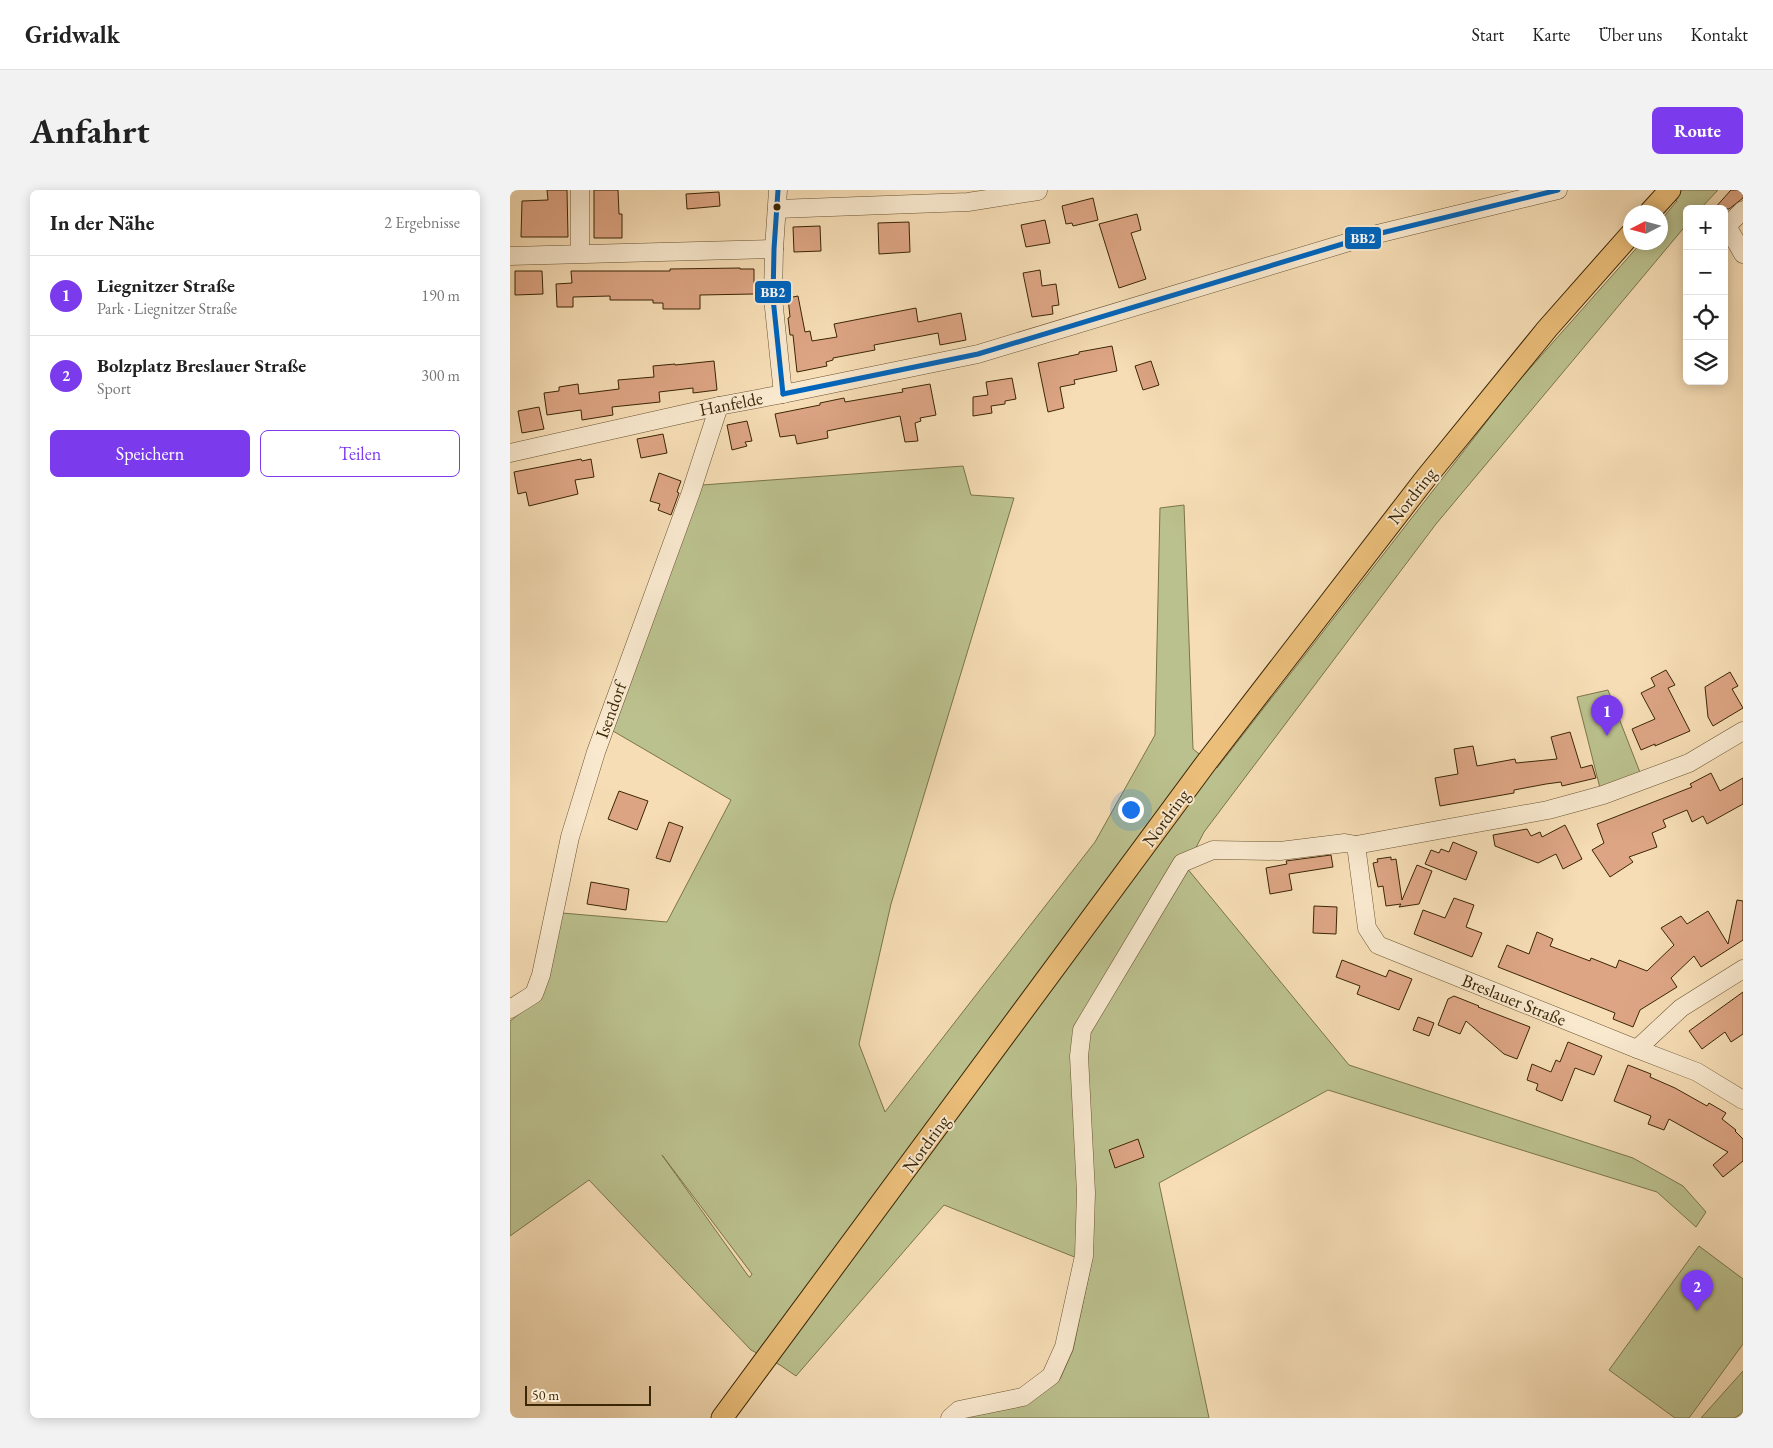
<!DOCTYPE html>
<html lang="de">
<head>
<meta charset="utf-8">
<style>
  :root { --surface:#fff; --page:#f2f2f2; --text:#222; --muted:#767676; --line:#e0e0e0; --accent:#7c3aed }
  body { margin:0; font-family:"EB Garamond",serif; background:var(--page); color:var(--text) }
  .controls { position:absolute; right:15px; top:15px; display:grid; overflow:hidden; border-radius:8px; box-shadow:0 2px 12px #0003 }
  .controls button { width:45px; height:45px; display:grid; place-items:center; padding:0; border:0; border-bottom:1px solid var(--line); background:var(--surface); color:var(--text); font:25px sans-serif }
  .compass { position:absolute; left:1113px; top:15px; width:45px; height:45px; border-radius:50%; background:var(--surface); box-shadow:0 2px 12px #0003; rotate:264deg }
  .scale { position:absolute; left:15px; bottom:12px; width:126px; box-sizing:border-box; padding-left:5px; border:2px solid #3b2606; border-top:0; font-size:14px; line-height:18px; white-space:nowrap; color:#3b2606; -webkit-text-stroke:4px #f9e9cf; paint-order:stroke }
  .you { position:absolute; left:620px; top:619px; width:18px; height:18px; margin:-12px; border:4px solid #fff; border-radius:50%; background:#1a73e8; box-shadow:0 0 0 8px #1a73e833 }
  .badge { display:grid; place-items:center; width:32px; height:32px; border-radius:50%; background:var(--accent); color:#fff; font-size:16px; font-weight:700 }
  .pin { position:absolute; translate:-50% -41px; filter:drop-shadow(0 1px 2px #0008) }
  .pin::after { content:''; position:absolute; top:26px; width:18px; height:15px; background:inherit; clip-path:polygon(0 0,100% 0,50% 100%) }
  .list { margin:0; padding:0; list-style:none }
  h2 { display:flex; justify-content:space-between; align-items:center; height:65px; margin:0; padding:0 20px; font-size:21px }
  h2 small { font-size:16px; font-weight:400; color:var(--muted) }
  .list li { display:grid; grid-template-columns:32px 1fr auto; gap:15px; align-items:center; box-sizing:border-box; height:80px; padding:0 20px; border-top:1px solid var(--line) }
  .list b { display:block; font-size:19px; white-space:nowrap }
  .list p { margin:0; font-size:16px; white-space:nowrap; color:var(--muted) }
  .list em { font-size:16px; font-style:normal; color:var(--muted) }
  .actions { display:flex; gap:10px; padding:15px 20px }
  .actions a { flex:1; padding:11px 0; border:1px solid var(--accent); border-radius:8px; text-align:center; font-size:18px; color:var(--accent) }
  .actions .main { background:var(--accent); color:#fff }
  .icon { flex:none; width:28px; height:28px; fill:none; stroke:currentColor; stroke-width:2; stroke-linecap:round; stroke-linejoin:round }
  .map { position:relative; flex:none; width:1233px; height:1228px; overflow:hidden; border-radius:8px }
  header { display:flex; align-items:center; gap:30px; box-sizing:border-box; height:70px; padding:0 25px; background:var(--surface); border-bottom:1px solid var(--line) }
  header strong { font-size:24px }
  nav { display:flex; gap:28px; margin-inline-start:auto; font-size:18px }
  .intro { display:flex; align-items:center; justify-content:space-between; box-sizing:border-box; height:120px; padding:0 30px }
  h1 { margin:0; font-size:35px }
  .button { padding:12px 22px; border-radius:8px; background:var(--accent); color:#fff; font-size:18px; font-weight:700 }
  main { display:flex; gap:30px; padding:0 30px }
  aside { flex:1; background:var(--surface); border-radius:8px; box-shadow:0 2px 12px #0003 }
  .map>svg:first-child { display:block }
  .green { fill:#bbc18e; stroke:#7b744a; fill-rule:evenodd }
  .building { fill:#dda584; stroke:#3b2606 }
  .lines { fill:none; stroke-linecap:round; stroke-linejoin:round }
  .minor-casing { stroke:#6a5432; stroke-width:19 }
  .major-casing { stroke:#3b2606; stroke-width:23 }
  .minor { stroke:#f9e9cf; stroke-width:18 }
  .major { stroke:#ebbe7a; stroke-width:21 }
  .bus-1-casing { stroke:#f9e9cf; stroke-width:9 }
  .bus-1 { stroke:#0065bd; stroke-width:5 }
  .bus-dot { fill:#3b2606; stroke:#f9e9cf; stroke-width:2 }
  .labels { text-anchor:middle; stroke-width:4; stroke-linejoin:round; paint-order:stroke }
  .street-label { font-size:18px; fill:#3b2606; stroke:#f9e9cf }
  .line-badge { stroke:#f9e9cf; stroke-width:2 }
  .badge-label { font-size:14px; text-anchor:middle; font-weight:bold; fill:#fff }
</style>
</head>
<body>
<header>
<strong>Gridwalk</strong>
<nav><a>Start</a><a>Karte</a><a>Über uns</a><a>Kontakt</a></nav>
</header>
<div class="intro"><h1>Anfahrt</h1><a class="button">Route</a></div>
<main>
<aside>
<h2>In der Nähe<small>2 Ergebnisse</small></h2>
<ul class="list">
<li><span class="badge">1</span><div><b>Liegnitzer Straße</b><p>Park · Liegnitzer Straße</p></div><em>190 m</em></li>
<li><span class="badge">2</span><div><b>Bolzplatz Breslauer Straße</b><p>Sport</p></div><em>300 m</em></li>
</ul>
<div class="actions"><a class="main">Speichern</a><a>Teilen</a></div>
</aside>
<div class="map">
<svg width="1233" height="1228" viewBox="0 0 1233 1228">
  <rect width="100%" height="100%" fill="#f6ddb5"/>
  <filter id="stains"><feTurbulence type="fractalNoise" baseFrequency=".004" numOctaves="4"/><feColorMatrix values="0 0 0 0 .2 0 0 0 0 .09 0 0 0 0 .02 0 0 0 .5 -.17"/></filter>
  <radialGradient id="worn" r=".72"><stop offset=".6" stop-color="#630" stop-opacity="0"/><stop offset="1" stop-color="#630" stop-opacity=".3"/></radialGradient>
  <g class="green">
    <path d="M 1146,0 L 1208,0 L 1190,19 L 1177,19 L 1177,34 L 926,334 L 694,642 L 676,677 L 839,875 L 1123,968 L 1173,996 L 1196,1022 L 1186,1037 L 1147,1002 L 818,900 L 649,993 L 699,1228 L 450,1228 L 519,1212 L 550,1189 L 563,1160 L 582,1070 L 567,1068 L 434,1015 L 286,1186 L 270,1175 L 241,1160 L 79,990 L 0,1046 L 0,831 L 30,808 L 52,723 L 157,732 L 221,610 L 103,541 L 192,295 L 453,276 L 461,305 L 504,308 L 381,714 L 349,854 L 375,922 L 585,652 L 645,545 L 650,318 L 674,315 L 683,559 L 707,578 L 1006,194 L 1131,53 L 1150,52 L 1151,30 L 1167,11 ZM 152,965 L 242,1084 L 240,1087 L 239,1087 Z"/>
    <path d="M 1098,500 L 1131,585 L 1090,598 L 1067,507 Z"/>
    <path d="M 1189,1056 L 1233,1089 L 1233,1154 L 1179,1228 L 1165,1228 L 1099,1180 Z"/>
    <path d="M 1233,1181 L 1233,1222 L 1225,1228 L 1191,1228 Z"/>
  </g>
  <g class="building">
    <path d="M 37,0 L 57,0 L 58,47 L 11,47 L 12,11 L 38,10 Z"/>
    <path d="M 84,0 L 108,0 L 109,24 L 112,24 L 112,48 L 84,48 Z"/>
    <path d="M 1221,0 L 1233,0 L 1233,8 L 1219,19 L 1204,19 Z"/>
    <path d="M 209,2 L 210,16 L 177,19 L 176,4 Z"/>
    <path d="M 583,8 L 588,30 L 563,36 L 562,33 L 556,34 L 552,16 Z"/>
    <path d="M 627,24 L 631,40 L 621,43 L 636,89 L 609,98 L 589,34 Z"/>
    <path d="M 535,30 L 540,53 L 516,57 L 511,35 Z"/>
    <path d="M 399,32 L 400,62 L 369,64 L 368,33 Z"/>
    <path d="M 310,36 L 311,61 L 284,62 L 283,37 Z"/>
    <path d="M 230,78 L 230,79 L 244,79 L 244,104 L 190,105 L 190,119 L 153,119 L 153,113 L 143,113 L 143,110 L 100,110 L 100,106 L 63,107 L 63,117 L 47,117 L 46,94 L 62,93 L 61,81 L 160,81 L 160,79 Z"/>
    <path d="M 530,80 L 532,96 L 546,94 L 549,115 L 542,116 L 543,124 L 522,127 L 513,83 Z"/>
    <path d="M 5,81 L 32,81 L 33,104 L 5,105 Z"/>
    <path d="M 288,106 L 295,142 L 300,141 L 302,151 L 327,147 L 324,134 L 406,118 L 408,132 L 451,123 L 456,150 L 430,155 L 428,143 L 364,155 L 365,160 L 323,168 L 323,170 L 316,172 L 317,176 L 287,182 L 283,145 L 280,145 L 278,128 L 280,127 L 278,108 Z"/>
    <path d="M 602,156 L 607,181 L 564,190 L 565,194 L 550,197 L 554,218 L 538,222 L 528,173 L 569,164 L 569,162 Z"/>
    <path d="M 204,171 L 207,200 L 183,203 L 183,198 L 149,202 L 150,212 L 102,217 L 103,225 L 72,230 L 71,220 L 37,225 L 34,203 L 49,201 L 49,197 L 68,194 L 69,204 L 109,199 L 108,190 L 144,187 L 143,176 L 165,174 L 165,175 Z"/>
    <path d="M 641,171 L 649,195 L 633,200 L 625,176 Z"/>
    <path d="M 502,188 L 506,209 L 495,211 L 495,214 L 481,216 L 482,223 L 463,226 L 463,207 L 478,205 L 476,192 Z"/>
    <path d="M 420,194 L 426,225 L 410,228 L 411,231 L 405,233 L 408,251 L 395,252 L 390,226 L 317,241 L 318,248 L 287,254 L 285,245 L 270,247 L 265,224 L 310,215 L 310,213 L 334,208 L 335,212 L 393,202 L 392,199 Z"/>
    <path d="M 29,217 L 34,239 L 12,243 L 8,221 Z"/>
    <path d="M 237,231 L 242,251 L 235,252 L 237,256 L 222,260 L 217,235 Z"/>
    <path d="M 153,244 L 157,263 L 131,268 L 127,249 Z"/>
    <path d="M 71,269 L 72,271 L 81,269 L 84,287 L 65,290 L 68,304 L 19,316 L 16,302 L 8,304 L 4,282 Z"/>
    <path d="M 149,283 L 171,291 L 167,302 L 169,303 L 161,325 L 148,320 L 150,314 L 140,311 Z"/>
    <path d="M 1156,480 L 1165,495 L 1158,498 L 1180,541 L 1145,556 L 1145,554 L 1131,560 L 1122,539 L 1145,529 L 1131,503 L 1145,496 L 1141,488 Z"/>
    <path d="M 1220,482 L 1228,496 L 1222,499 L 1233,518 L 1203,536 L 1198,527 L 1195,497 Z"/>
    <path d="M 1060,542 L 1071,578 L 1082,575 L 1086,588 L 1052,596 L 1051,592 L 1036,594 L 1004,600 L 1004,603 L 930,616 L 925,588 L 948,584 L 944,559 L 963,556 L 967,576 L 1005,569 L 1006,573 L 1047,569 L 1041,547 Z"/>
    <path d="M 1201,583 L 1210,601 L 1233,588 L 1233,614 L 1197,634 L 1193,626 L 1182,632 L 1177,620 L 1153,630 L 1156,637 L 1142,643 L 1147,657 L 1119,667 L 1123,672 L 1100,687 L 1082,660 L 1094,653 L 1087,634 L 1182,597 L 1180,594 Z"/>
    <path d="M 109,601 L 138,611 L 127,640 L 98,629 Z"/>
    <path d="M 159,632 L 173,637 L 160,672 L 146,668 Z"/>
    <path d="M 1055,635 L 1072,669 L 1053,679 L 1046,664 L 1028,673 L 985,656 L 983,645 L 1017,639 L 1021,646 L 1030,642 L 1032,647 Z"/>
    <path d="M 943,652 L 967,662 L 956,690 L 915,674 L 921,660 L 929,663 L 931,659 L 939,662 Z"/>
    <path d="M 821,665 L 823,677 L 779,684 L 782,700 L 760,704 L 756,678 L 777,674 L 776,671 Z"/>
    <path d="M 881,667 L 881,670 L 886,669 L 892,710 L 907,675 L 922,681 L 909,714 L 889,717 L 891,714 L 876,716 L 873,696 L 868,697 L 863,673 L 868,672 L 867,669 Z"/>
    <path d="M 81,692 L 119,699 L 116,720 L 77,714 Z"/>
    <path d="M 944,708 L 964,715 L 956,737 L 972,743 L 962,767 L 904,744 L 913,720 L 935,728 Z"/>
    <path d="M 1227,710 L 1233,711 L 1233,750 L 1191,777 L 1184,766 L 1161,788 L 1167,797 L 1130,820 L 1123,837 L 1103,829 L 1105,823 L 988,777 L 997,755 L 1019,764 L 1027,742 L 1043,749 L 1040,756 L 1080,771 L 1081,768 L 1106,778 L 1109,770 L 1137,781 L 1164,755 L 1151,738 L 1171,726 L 1177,734 L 1198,721 L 1218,754 Z"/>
    <path d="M 804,716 L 827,717 L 826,744 L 803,743 Z"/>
    <path d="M 832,770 L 876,787 L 879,780 L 902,789 L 889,820 L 847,804 L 850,796 L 826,787 Z"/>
    <path d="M 1233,802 L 1233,844 L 1221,852 L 1215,842 L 1192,859 L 1179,841 Z"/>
    <path d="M 944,806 L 969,816 L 968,817 L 1020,837 L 1007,869 L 994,864 L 956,831 L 950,844 L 928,835 L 938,809 Z"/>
    <path d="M 908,827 L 924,833 L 919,846 L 903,840 Z"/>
    <path d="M 1058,852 L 1092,866 L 1084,885 L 1065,878 L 1052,911 L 1026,900 L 1028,894 L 1017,890 L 1022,874 L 1041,882 L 1046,870 L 1050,872 Z"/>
    <path d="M 1118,875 L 1141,884 L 1140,887 L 1165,898 L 1197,916 L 1199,913 L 1216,923 L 1212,929 L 1226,940 L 1225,941 L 1233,949 L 1233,971 L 1213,987 L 1203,975 L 1218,962 L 1159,929 L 1154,940 L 1138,934 L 1141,926 L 1104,911 Z"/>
    <path d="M 628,949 L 634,967 L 605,978 L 599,960 Z"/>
  </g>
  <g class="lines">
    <g class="minor-casing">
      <g id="minor">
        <path d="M 70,0 L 70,63"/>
        <path d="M 268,0 L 264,59 L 263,108 L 273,204"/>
        <path d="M 267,19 L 458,12 L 528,1"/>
        <path d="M 1233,20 L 1217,36 L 1233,64"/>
        <path d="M 0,66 L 264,59"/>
        <path d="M 0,263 L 209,216 L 273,204 L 468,164 L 859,46 L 1048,0"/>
        <path d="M 846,655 L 857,738 L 868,755 L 1127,859 L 1187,882 L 1233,910"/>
        <path d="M 0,819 L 24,804 L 31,785 L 60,647 L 86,562 L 181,302 L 209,216"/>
        <path d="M 1127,859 L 1171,818 L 1233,779"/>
        <path d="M 440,1228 L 449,1220 L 513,1207 L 541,1186 L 554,1157 L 574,1066 L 576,1003 L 569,866 L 572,840 L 672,673 L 703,660 L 770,661 L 835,653 L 846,655 L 1038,620 L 1093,605 L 1179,573 L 1233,541"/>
      </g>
    </g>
    <g class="major-casing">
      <g id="major">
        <path d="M 1140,22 L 1160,0"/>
        <path d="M 212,1228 L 696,573 L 915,289 L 1037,139 L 1120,45"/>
      </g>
    </g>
    <use href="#minor" class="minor"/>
    <use href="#major" class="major"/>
    <g class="bus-1-casing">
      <g id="bus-1">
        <path d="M 268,0 L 264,59 L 263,108 L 273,204"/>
        <path d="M 273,204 L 468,164 L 859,46 L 1048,0"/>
      </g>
    </g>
    <use href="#bus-1" class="bus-1"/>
  </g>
  <circle class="bus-dot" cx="267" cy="17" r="4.5"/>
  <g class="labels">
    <g class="street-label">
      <text transform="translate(221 214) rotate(-11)" y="6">Hanfelde</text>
      <text transform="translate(902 306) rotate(-52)" y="6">Nordring</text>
      <text transform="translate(101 520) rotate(-70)" y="6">Isendorf</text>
      <text transform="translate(656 628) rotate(-54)" y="6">Nordring</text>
      <text transform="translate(1004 810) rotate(22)" y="6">Breslauer Straße</text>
      <text transform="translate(416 954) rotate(-54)" y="6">Nordring</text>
    </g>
  </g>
  <g class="line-badge">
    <rect x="834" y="36" width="38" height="24" rx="5" fill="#0065bd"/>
    <rect x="244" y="90" width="38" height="24" rx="5" fill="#0065bd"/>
  </g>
  <g class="badge-label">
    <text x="853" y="53">BB2</text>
    <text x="263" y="107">BB2</text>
  </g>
  <rect width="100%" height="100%" filter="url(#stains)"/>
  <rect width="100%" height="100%" fill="url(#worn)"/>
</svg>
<div class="controls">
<button>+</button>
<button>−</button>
<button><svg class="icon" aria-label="locate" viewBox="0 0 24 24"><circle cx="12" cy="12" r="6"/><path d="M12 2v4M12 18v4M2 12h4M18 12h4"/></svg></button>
<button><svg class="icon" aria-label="layers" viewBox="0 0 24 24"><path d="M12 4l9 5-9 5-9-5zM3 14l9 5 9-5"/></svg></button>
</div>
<svg class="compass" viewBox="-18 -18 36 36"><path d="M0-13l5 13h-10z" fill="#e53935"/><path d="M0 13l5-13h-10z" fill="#767676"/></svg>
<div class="scale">50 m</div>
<div class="you"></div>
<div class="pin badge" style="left:1097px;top:546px">1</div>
<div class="pin badge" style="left:1187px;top:1121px">2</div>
</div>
</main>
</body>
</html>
